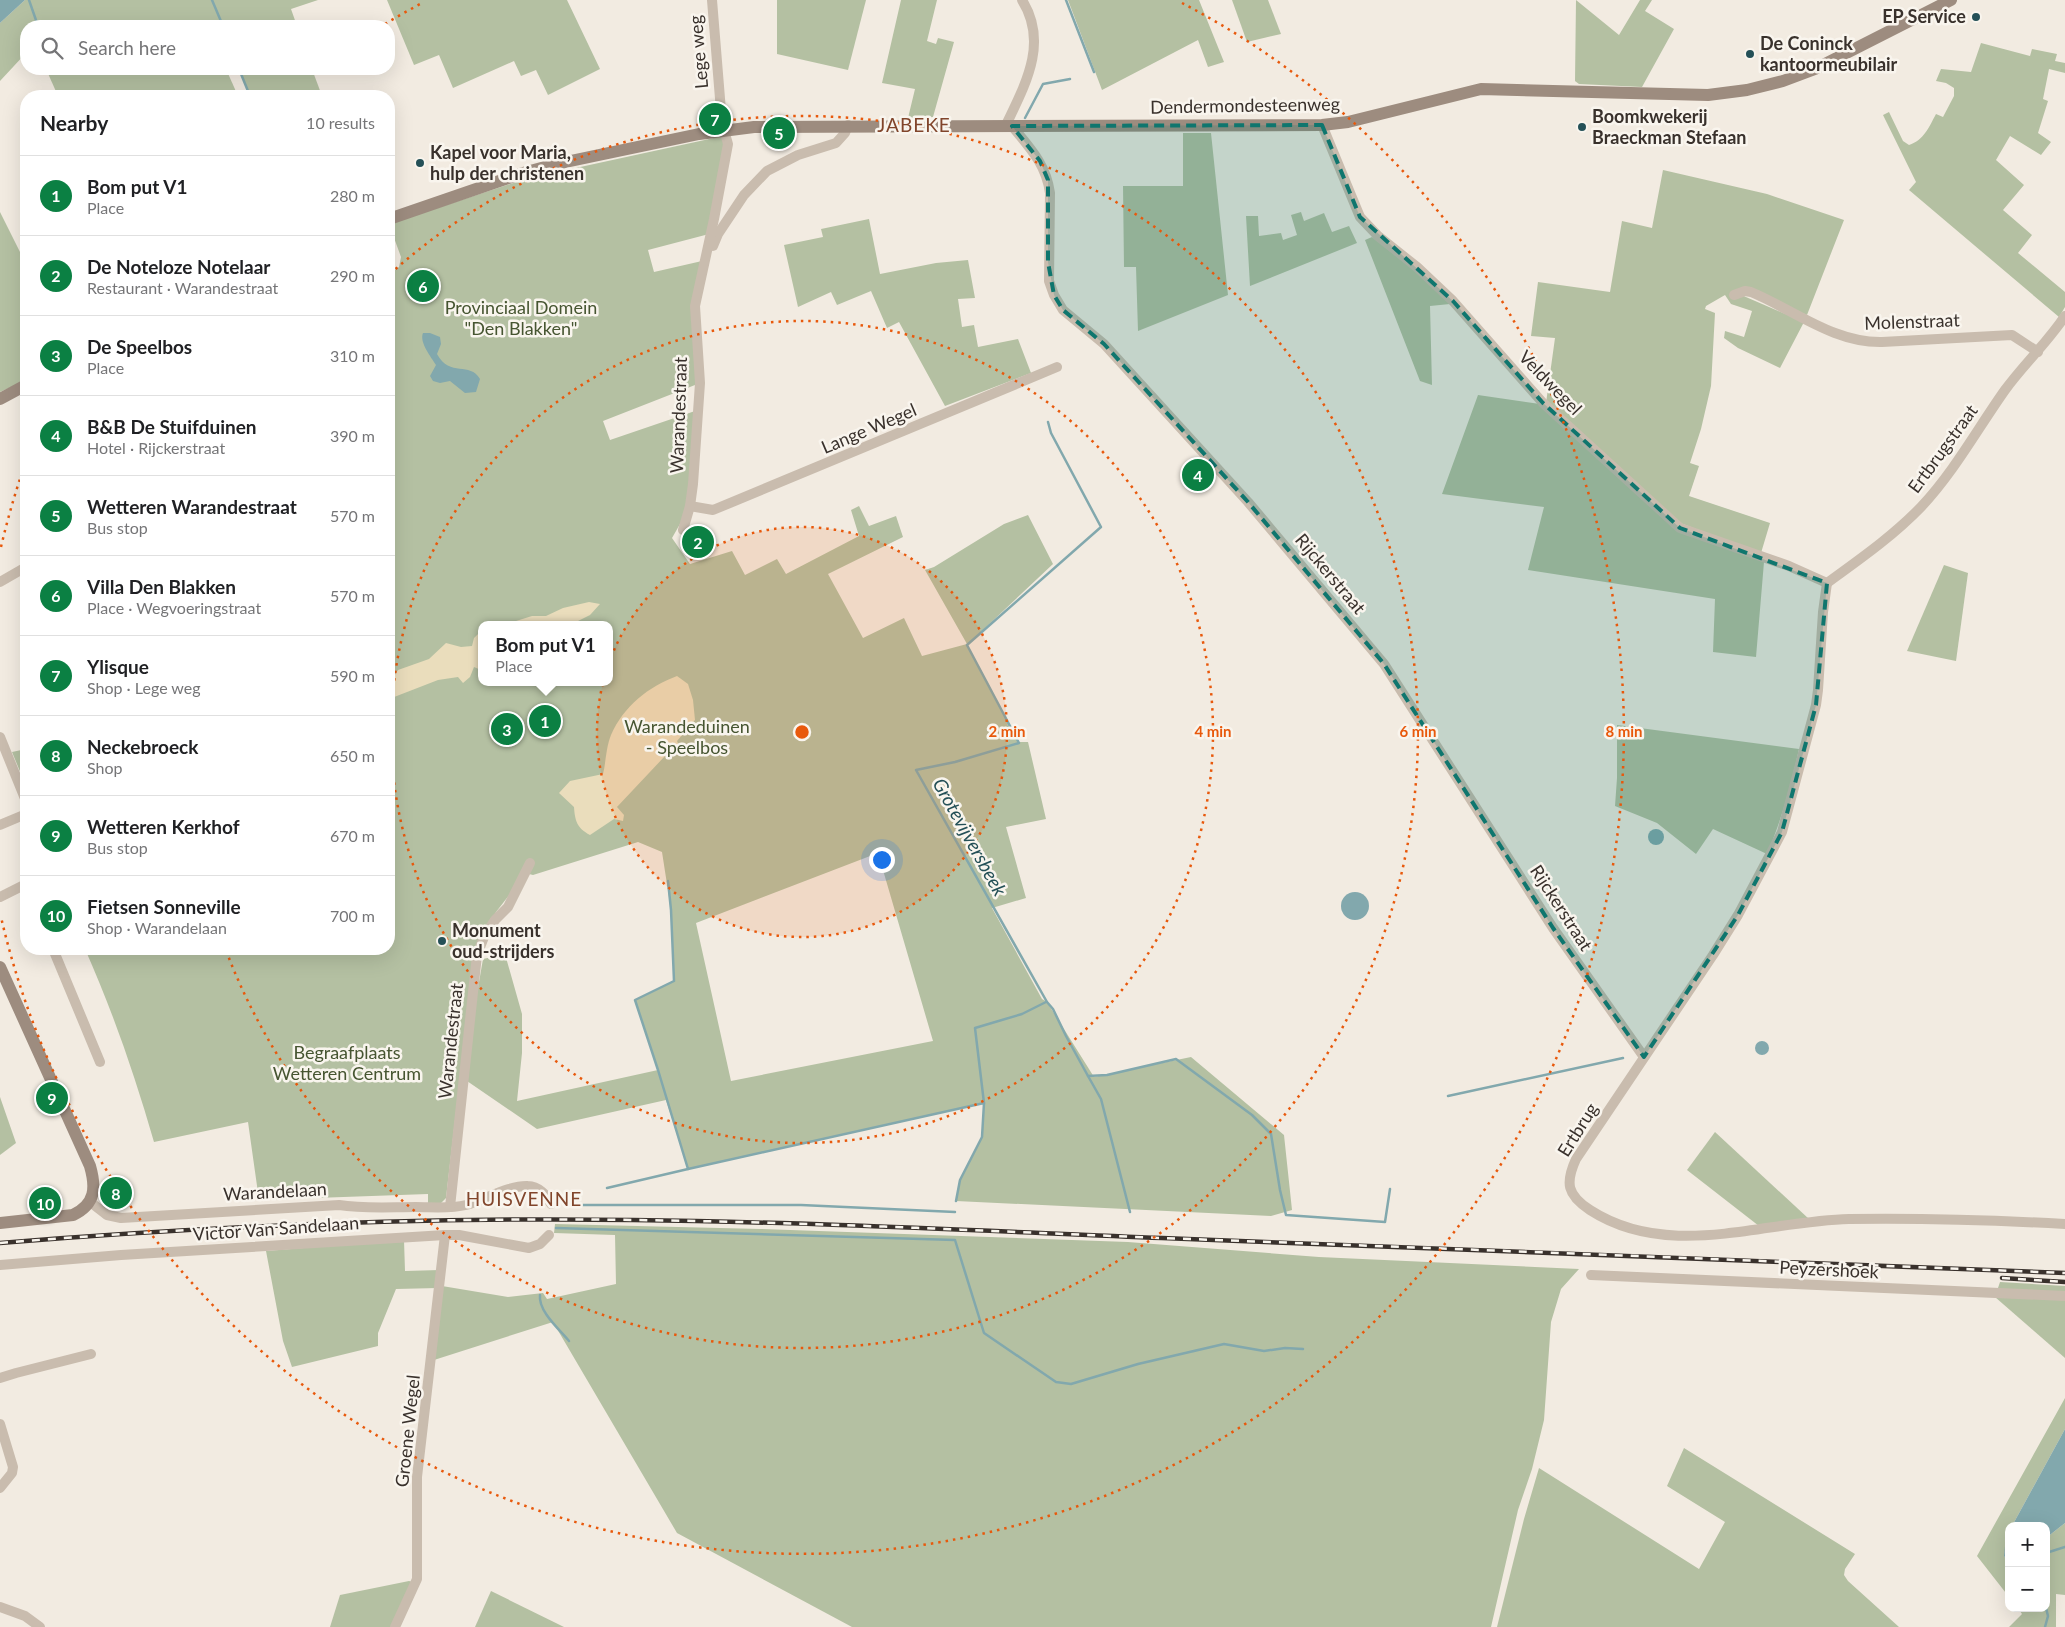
<!DOCTYPE html>
<html lang="en">
<head>
<meta charset="utf-8">
<style>
  :root { --surface:#fff; --page:#f6f6f6; --text:#202124; --muted:#757577; --line:#e0e0e0; --accent:#0b8043 }
  body { margin:0; font-family:Lato,sans-serif; background:var(--page); color:var(--text) }
  .controls { position:absolute; right:15px; bottom:15px; display:grid; overflow:hidden; border-radius:10px; box-shadow:0 5px 20px #0002 }
  .controls button { width:45px; height:45px; display:grid; place-items:center; padding:0; border:0; border-bottom:1px solid var(--line); background:var(--surface); color:var(--text); font:25px sans-serif }
  .you { position:absolute; left:881px; top:859px; width:18px; height:18px; margin:-12px; border:4px solid #fff; border-radius:50%; background:#1a73e8; box-shadow:0 0 0 8px #1a73e833 }
  .badge { display:grid; place-items:center; width:32px; height:32px; border-radius:50%; background:var(--accent); color:#fff; font-size:16px; font-weight:700 }
  .pin { position:absolute; translate:-50% -50%; border:2px solid #fff; box-shadow:0 1px 5px #0006 }
  .popup { position:absolute; left:478px; top:621px; width:135px; height:65px; box-sizing:border-box; display:grid; place-content:center; border-radius:10px; background:var(--surface); filter:drop-shadow(0 1px 4px #0005); font-size:16px; white-space:nowrap; color:var(--muted) }
  .popup b { font-size:19px; color:var(--text) }
  .popup::after { content:''; position:absolute; left:50%; top:100%; margin-left:-10px; border:10px solid transparent; border-top-color:var(--surface) }
  .list { margin:0; padding:0; list-style:none }
  h2 { display:flex; justify-content:space-between; align-items:center; height:65px; margin:0; padding:0 20px; font-size:21px }
  h2 small { font-size:16px; font-weight:400; color:var(--muted) }
  .list li { display:grid; grid-template-columns:32px 1fr auto; gap:15px; align-items:center; box-sizing:border-box; height:80px; padding:0 20px; border-top:1px solid var(--line) }
  .list b { display:block; font-size:19px; white-space:nowrap }
  .list p { margin:0; font-size:16px; white-space:nowrap; color:var(--muted) }
  .list em { font-size:16px; font-style:normal; color:var(--muted) }
  .icon { flex:none; width:28px; height:28px; fill:none; stroke:currentColor; stroke-width:2; stroke-linecap:round; stroke-linejoin:round }
  .map { position:relative; flex:none; width:2065px; height:1627px; overflow:hidden }
  .search { position:absolute; background:var(--surface); box-shadow:0 5px 20px #0002; left:20px; top:20px; width:375px; height:55px; display:flex; align-items:center; gap:12px; box-sizing:border-box; padding:0 18px; border-radius:20px; color:var(--muted); font-size:19px }
  .panel { position:absolute; background:var(--surface); box-shadow:0 5px 20px #0002; left:20px; top:90px; width:375px; height:865px; border-radius:20px }
  .map>svg:first-child { display:block }
  .green { fill:#b4c0a2; fill-rule:evenodd }
  .sand { fill:#eaddbc }
  .water { fill:#82a8ad }
  .lines { fill:none; stroke-linecap:round; stroke-linejoin:round }
  .stream { stroke:#82a8ad; stroke-width:2.5 }
  .minor { stroke:#c9bcae; stroke-width:10 }
  .secondary { stroke:#9d8c7f; stroke-width:12 }
  .rail-casing { stroke:#39312c; stroke-width:4.5 }
  .rail { stroke:#f9f5ee; stroke-width:2.5; stroke-dasharray:8; stroke-linecap:butt }
  .marked { fill:#0f766e; fill-opacity:0.2; stroke:#0f766e; stroke-width:4; stroke-dasharray:10 6; stroke-linejoin:round }
  .ring { fill:none; stroke:#e8590c; stroke-width:2.5; stroke-dasharray:2.5 5 }
  .poi-dot { fill:#245057; stroke:#f9f5ee; stroke-width:2 }
  .labels { text-anchor:middle; stroke-width:5; stroke-linejoin:round; paint-order:stroke }
  .poi-label { font-size:18px; font-weight:bold; fill:#39312c; stroke:#f9f5ee; text-anchor:start }
  .street-label { font-size:18px; fill:#39312c; stroke:#f9f5ee }
  .park-label { font-size:18px; fill:#465531; stroke:#f9f5ee }
  .neighbourhood-label { font-size:19px; letter-spacing:1px; fill:#81452b; stroke:#f9f5ee }
  .water-label { font-size:19px; font-style:italic; fill:#245057; stroke:#f9f5ee }
  .centre { fill:#e8590c; stroke:#f9f5ee; stroke-width:2.5 }
  .ring-label { font-size:15px; text-anchor:middle; font-weight:bold; fill:#e8590c; stroke:#f9f5ee; stroke-width:5; stroke-linejoin:round; paint-order:stroke }
</style>
</head>
<body>
<div class="map">
<svg width="2065" height="1627" viewBox="0 0 2065 1627">
  <rect width="100%" height="100%" fill="#f2ebe1"/>
  <g class="green">
    <path d="M 25,0 L 318,0 L 291,9 L 297,26 L 26,26 L 26,53 L 0,81 L 0,23 Z"/>
    <path d="M 387,0 L 567,0 L 600,69 L 548,95 L 536,70 L 521,76 L 514,61 L 453,88 L 439,55 L 414,65 Z"/>
    <path d="M 777,0 L 866,0 L 848,70 L 777,54 Z"/>
    <path d="M 901,0 L 937,0 L 927,41 L 936,44 L 938,38 L 954,42 L 933,117 L 908,118 L 915,89 L 882,83 Z"/>
    <path d="M 1068,0 L 1199,0 L 1224,62 L 1208,67 L 1198,40 L 1102,90 Z"/>
    <path d="M 1232,0 L 1268,0 L 1281,34 L 1247,42 Z"/>
    <path d="M 1576,0 L 1619,35 L 1640,0 L 1652,0 L 1645,11 L 1674,29 L 1642,87 L 1579,84 L 1575,81 Z"/>
    <path d="M 1981,43 L 2030,56 L 2032,49 L 2057,54 L 2055,61 L 2065,63 L 2065,73 L 2049,69 L 2043,99 L 2048,101 L 2038,133 L 2051,142 L 2041,155 L 2010,136 L 1996,160 L 2024,185 L 2003,210 L 2032,235 L 2018,253 L 2065,292 L 2065,307 L 2059,317 L 1909,190 L 1916,182 L 1883,115 L 1889,112 L 1903,141 L 1909,145 C 1924,140 1929,127 1936,114 L 1943,117 L 1954,96 L 1954,88 L 1946,83 L 1936,81 L 1941,69 L 1971,72 Z"/>
    <path d="M 46,69 L 226,69 L 238,96 L 58,96 Z"/>
    <path d="M 240,69 L 312,69 L 322,96 L 250,96 Z"/>
    <path d="M 1183,133 L 1211,133 L 1228,295 L 1138,331 L 1136,267 L 1124,267 L 1123,186 L 1183,186 Z"/>
    <path d="M 723,136 L 725,153 L 709,234 L 648,250 L 654,272 L 702,261 L 695,385 L 603,421 L 610,440 L 695,411 L 688,510 L 672,538 L 690,564 L 732,551 L 745,575 L 777,559 L 786,574 L 859,536 L 851,510 L 859,506 L 869,526 L 896,516 L 903,537 L 828,574 L 863,638 L 904,618 L 922,656 L 967,644 L 925,570 L 934,567 L 1004,524 L 1028,515 L 1053,564 L 967,645 L 1019,742 L 1028,742 L 1046,819 L 1006,827 L 1026,898 L 992,908 L 1042,999 L 1047,1002 L 1094,1077 L 1191,1057 L 1284,1135 L 1292,1210 L 1271,1216 L 956,1201 L 960,1180 L 982,1137 L 984,1103 L 688,1169 L 666,1100 L 537,1129 L 467,1081 L 470,1034 L 483,959 L 505,954 L 522,1014 L 522,1053 L 517,1101 L 658,1070 L 635,1000 L 674,981 L 671,910 L 662,852 L 638,842 L 533,875 L 529,874 L 524,876 L 496,912 L 474,955 L 446,1198 L 439,1205 L 428,1205 L 428,1194 L 259,1200 L 248,1122 L 154,1142 C 135,1076 113,1012 85,949 L 389,949 L 389,274 L 399,267 L 401,257 L 389,224 L 525,179 ZM 481,625 L 609,625 L 609,682 L 481,682 ZM 878,853 L 933,1041 L 731,1081 L 696,923 Z"/>
    <path d="M 1663,170 L 1767,194 L 1844,220 L 1807,315 L 1741,288 L 1739,294 L 1804,322 L 1780,368 L 1738,348 L 1724,338 L 1725,331 L 1744,337 L 1752,311 L 1731,304 L 1725,295 L 1706,306 L 1705,309 L 1715,313 L 1711,386 L 1701,429 L 1690,463 L 1699,466 L 1689,496 L 1770,523 L 1761,553 L 1680,523 L 1546,403 L 1555,338 L 1531,336 L 1538,282 L 1610,292 L 1622,221 L 1652,228 Z"/>
    <path d="M 0,212 L 26,264 L 26,380 L 0,392 Z"/>
    <path d="M 1301,212 L 1304,221 L 1324,213 L 1332,232 L 1349,226 L 1357,243 L 1250,286 L 1246,216 L 1258,216 L 1259,236 L 1281,233 L 1283,240 L 1297,235 L 1291,215 Z"/>
    <path d="M 869,219 L 880,274 L 936,263 L 968,260 L 975,298 L 958,299 L 962,327 L 974,325 L 978,347 L 1018,339 L 1031,373 L 945,406 L 899,322 L 887,328 L 871,291 L 837,305 L 831,292 L 798,307 L 784,245 L 823,237 L 821,229 Z"/>
    <path d="M 1372,237 L 1417,271 L 1450,304 L 1430,306 L 1432,385 L 1420,381 L 1365,240 Z"/>
    <path d="M 1478,395 L 1540,404 L 1675,529 L 1764,562 L 1756,657 L 1713,652 L 1715,599 L 1528,570 L 1544,507 L 1442,494 Z"/>
    <path d="M 1944,565 L 1968,573 L 1956,661 L 1907,651 Z"/>
    <path d="M 1617,725 L 1799,749 C 1791,785 1782,819 1767,854 L 1713,829 L 1696,854 L 1657,823 L 1615,806 L 1617,778 Z"/>
    <path d="M 26,749 L 26,786 L 12,752 Z"/>
    <path d="M 0,1097 L 16,1143 L 0,1155 Z"/>
    <path d="M 1715,1132 L 1809,1219 L 1759,1226 L 1687,1170 Z"/>
    <path d="M 555,1224 L 761,1229 L 1128,1242 L 1319,1257 L 1579,1269 L 1561,1289 L 1551,1322 L 1544,1420 L 1532,1469 L 1518,1510 L 1491,1627 L 852,1627 L 677,1533 L 553,1322 L 434,1360 L 442,1286 L 508,1297 L 543,1293 L 547,1299 L 616,1284 L 615,1235 L 554,1233 Z"/>
    <path d="M 404,1240 L 405,1271 L 440,1270 L 438,1288 L 396,1289 L 378,1333 L 378,1346 L 292,1367 L 283,1341 L 266,1251 Z"/>
    <path d="M 2000,1282 L 2065,1286 L 2065,1358 L 1995,1297 Z"/>
    <path d="M 2065,1398 L 2065,1429 L 2012,1526 L 2009,1526 L 2004,1556 L 2009,1563 L 2009,1597 L 1977,1556 Z"/>
    <path d="M 1684,1448 L 1855,1554 L 1845,1569 L 1844,1575 L 1848,1581 L 1899,1627 L 1497,1627 L 1524,1519 L 1539,1468 L 1699,1569 L 1725,1522 L 1667,1486 Z"/>
    <path d="M 2065,1523 L 2065,1595 L 2056,1594 L 2056,1627 L 2009,1627 L 2022,1614 L 2018,1608 L 2046,1608 L 2046,1538 Z"/>
    <path d="M 409,1581 L 413,1582 L 394,1627 L 330,1627 L 340,1595 Z"/>
    <path d="M 491,1591 L 564,1627 L 475,1627 Z"/>
  </g>
  <g class="sand">
    <path d="M 589,602 L 600,604 L 590,615 L 570,625 L 503,625 L 532,616 L 546,616 L 563,608 Z"/>
    <path d="M 481,631 L 481,670 L 474,667 L 470,677 L 463,683 L 458,677 L 438,680 L 389,699 L 389,684 L 398,670 L 429,659 L 446,643 L 461,647 L 472,646 L 474,638 Z"/>
    <path d="M 677,676 L 688,684 L 693,700 L 695,720 L 677,741 L 680,748 L 665,756 L 617,807 L 624,815 L 623,821 L 614,819 L 590,835 C 577,828 575,821 574,807 L 559,793 L 570,781 L 603,774 C 606,762 606,747 611,735 C 624,706 648,687 677,676 Z"/>
  </g>
  <g class="water">
    <path d="M 0,0 L 25,0 L 0,23 Z"/>
    <path d="M 423,333 L 430,333 L 440,337 L 441,344 L 437,354 C 450,378 470,361 480,379 L 476,392 L 465,393 L 450,381 L 440,383 L 433,381 L 430,376 L 436,365 C 431,357 419,342 423,333 Z"/>
    <circle cx="1656" cy="837" r="8"/>
    <circle cx="1355" cy="906" r="14"/>
    <circle cx="1762" cy="1048" r="7"/>
    <path d="M 2065,1429 L 2065,1523 L 2046,1538 L 2046,1526 L 2012,1526 Z"/>
    <path d="M 2009,1532 L 2009,1563 L 2004,1556 L 2006,1537 Z"/>
  </g>
  <g class="lines">
    <g class="stream">
      <path d="M 29,0 L 37,23"/>
      <path d="M 212,0 L 223,26"/>
      <path d="M 1066,0 L 1094,72"/>
      <path d="M 239,69 L 250,96"/>
      <path d="M 1025,118 L 1043,84 L 1070,79"/>
      <path d="M 1048,422 L 1051,433 L 1101,527 L 967,645 L 1019,743 L 955,762 L 916,770 L 1047,1002 L 1053,1009 L 1066,1036 L 1088,1076 L 1107,1075 L 1176,1059 L 1252,1115 L 1271,1134 L 1280,1190 L 1286,1215 L 1385,1222 L 1390,1189"/>
      <path d="M 668,881 L 671,910 L 674,981 L 635,1000 L 658,1070 L 688,1169 L 984,1103 L 982,1137 L 960,1180 L 956,1201"/>
      <path d="M 1088,1076 L 1101,1099 L 1130,1212"/>
      <path d="M 1448,1096 L 1623,1058"/>
      <path d="M 984,1103 L 975,1028 L 1022,1014 L 1046,1002"/>
      <path d="M 607,1188 L 688,1169"/>
      <path d="M 566,1205 L 801,1205 L 955,1212"/>
      <path d="M 556,1228 L 955,1240 L 984,1333 L 1056,1382 L 1071,1384 L 1138,1364 L 1224,1344 L 1264,1351 L 1285,1348 L 1303,1349"/>
      <path d="M 540,1295 C 538,1311 559,1329 569,1341"/>
      <path d="M 2046,1553 L 2065,1547"/>
      <path d="M 2045,1627 L 2048,1616 L 2046,1608"/>
    </g>
    <g class="minor">
      <path d="M 1006,125 C 1025,85 1049,43 1022,0"/>
      <path d="M 1322,125 L 1360,217 L 1378,236 L 1417,267 L 1453,301 L 1543,403 L 1680,528 L 1789,566 L 1827,583"/>
      <path d="M 1012,126 C 1030,148 1046,164 1050,193 L 1049,281 L 1054,295 L 1063,310 L 1104,344 L 1248,502 L 1384,664 L 1553,928 L 1644,1057"/>
      <path d="M 713,246 L 718,234 L 744,195 L 767,171 L 798,155 L 836,143 L 845,133 L 848,125"/>
      <path d="M 1734,295 L 1745,291 L 1751,292 C 1794,310 1834,343 1882,342 L 2012,335 L 2038,352"/>
      <path d="M 690,506 L 713,510 L 1057,367"/>
      <path d="M 683,530 L 690,506 L 693,484 L 700,383 L 695,306 L 714,219 L 728,144 L 722,123 L 712,0"/>
      <path d="M 0,582 L 26,567"/>
      <path d="M 1827,583 L 1823,612 L 1818,690 L 1816,705 L 1782,832 L 1738,915 L 1713,955 L 1576,1159 C 1565,1183 1567,1195 1590,1210 C 1669,1261 1763,1221 1849,1219 C 1921,1218 1993,1220 2065,1224"/>
      <path d="M 1827,583 C 1860,559 1893,536 1921,507 C 1954,472 1978,428 2005,390 C 2024,364 2047,343 2065,316"/>
      <path d="M 0,737 L 26,801"/>
      <path d="M 0,825 L 26,814"/>
      <path d="M 0,897 L 26,884"/>
      <path d="M 53,949 L 100,1062"/>
      <path d="M 89,1201 L 107,1215 L 121,1218 L 339,1205 C 364,1209 390,1207 416,1207 C 432,1207 450,1209 466,1205 C 485,1200 509,1185 528,1186 C 538,1186 547,1195 551,1204"/>
      <path d="M 450,1207 L 477,955 L 484,937 L 495,920 L 508,907 L 530,863"/>
      <path d="M 0,1265 L 121,1255 L 445,1235 L 459,1235 L 529,1248 L 540,1244 L 549,1235"/>
      <path d="M 1591,1275 L 2065,1296"/>
      <path d="M 0,1378 L 16,1373 L 91,1354"/>
      <path d="M 0,1424 L 13,1467 L 12,1473 L 0,1488"/>
      <path d="M 0,1607 L 25,1616 L 40,1627"/>
      <path d="M 395,1627 L 417,1579 L 417,1477 L 445,1235"/>
    </g>
    <g class="secondary">
      <path d="M 389,219 L 523,173 L 556,164 L 699,134 L 754,127 L 1322,125 L 1348,122 L 1481,89 L 1708,95 L 1747,90 L 1783,81 L 1815,69 L 1951,0"/>
      <path d="M 0,399 L 26,385"/>
      <path d="M 0,967 L 90,1166 C 96,1187 96,1204 73,1215 L 0,1223"/>
    </g>
    <g class="rail-casing">
      <g id="rail">
        <path d="M 0,1243 C 210,1226 422,1217 633,1220 C 809,1222 986,1231 1162,1238 C 1463,1249 1764,1261 2065,1273"/>
        <path d="M 2002,1278 L 2065,1282"/>
      </g>
    </g>
    <use href="#rail" class="rail"/>
  </g>
  <path class="marked" d="M 1322,125 L 1360,217 L 1453,301 L 1543,403 L 1680,528 L 1827,583 L 1816,705 L 1782,832 L 1738,915 L 1644,1057 L 1553,928 L 1384,664 L 1248,502 L 1104,344 L 1063,310 L 1054,295 L 1048,262 L 1048,180 L 1040,161 L 1012,126 Z"/>
  <circle cx="802" cy="732" r="205" fill="#e8590c" fill-opacity=".12"/>
  <g class="ring">
    <circle cx="802" cy="732" r="205"/>
    <circle cx="802" cy="732" r="411"/>
    <path d="M390 274A616 616 0 1 1 227 953"/>
    <path d="M1 547A822 822 0 0 1 25 464M385 24A822 822 0 0 1 422 3M1182 3A822 822 0 1 1 1 917"/>
  </g>
  <g class="poi-dot">
    <circle cx="1976" cy="17" r="5"/>
    <circle cx="1750" cy="54" r="5"/>
    <circle cx="1582" cy="127" r="5"/>
    <circle cx="420" cy="163" r="5"/>
    <circle cx="442" cy="941" r="5"/>
  </g>
  <g class="labels">
    <g class="poi-label">
      <text x="1966" y="23" text-anchor="end">EP Service</text>
      <text x="1760" y="50">De Coninck<tspan x="1760" dy="21">kantoormeubilair</tspan></text>
      <text x="1592" y="123">Boomkwekerij<tspan x="1592" dy="21">Braeckman Stefaan</tspan></text>
      <text x="430" y="159">Kapel voor Maria,<tspan x="430" dy="21">hulp der christenen</tspan></text>
      <text x="452" y="937">Monument<tspan x="452" dy="21">oud-strijders</tspan></text>
    </g>
    <g class="street-label">
      <text transform="translate(699 52) rotate(-95)" y="6">Lege weg</text>
      <text transform="translate(1245 106) rotate(-1)" y="6">Dendermondesteenweg</text>
      <text transform="translate(1912 322) rotate(-2)" y="6">Molenstraat</text>
      <text transform="translate(1550 383) rotate(46)" y="6">Veldwegel</text>
      <text transform="translate(679 415) rotate(-88)" y="6">Warandestraat</text>
      <text transform="translate(869 429) rotate(-23)" y="6">Lange Wegel</text>
      <text transform="translate(1943 449) rotate(-54)" y="6">Ertbrugstraat</text>
      <text transform="translate(1330 574) rotate(50)" y="6">Rijckerstraat</text>
      <text transform="translate(1561 908) rotate(57)" y="6">Rijckerstraat</text>
      <text transform="translate(451 1041) rotate(-84)" y="6">Warandestraat</text>
      <text transform="translate(1578 1130) rotate(-58)" y="6">Ertbrug</text>
      <text transform="translate(275 1192) rotate(-3)" y="6">Warandelaan</text>
      <text transform="translate(276 1229) rotate(-4)" y="6">Victor Van Sandelaan</text>
      <text transform="translate(1829 1270) rotate(3)" y="6">Peyzershoek</text>
      <text transform="translate(408 1431) rotate(-84)" y="6">Groene Wegel</text>
    </g>
    <g class="park-label">
      <text x="521" y="314">Provinciaal Domein<tspan x="521" dy="21">"Den Blakken"</tspan></text>
      <text x="687" y="733">Warandeduinen<tspan x="687" dy="21">- Speelbos</tspan></text>
      <text x="347" y="1059">Begraafplaats<tspan x="347" dy="21">Wetteren Centrum</tspan></text>
    </g>
    <g class="neighbourhood-label">
      <text x="914" y="132">JABEKE</text>
      <text x="524" y="1206">HUISVENNE</text>
    </g>
    <g class="water-label">
      <text transform="translate(970 837) rotate(61)" y="7">Grotevijversbeek</text>
    </g>
  </g>
  <circle cx="802" cy="732" r="8" class="centre"/>
  <g class="ring-label">
    <text x="1007" y="737">2 min</text>
    <text x="1213" y="737">4 min</text>
    <text x="1418" y="737">6 min</text>
    <text x="1624" y="737">8 min</text>
  </g>
</svg>
<div class="controls">
<button>+</button>
<button>−</button>
</div>
<div class="you"></div>
<div class="pin badge" style="left:545px;top:721px">1</div>
<div class="popup"><b>Bom put V1</b>Place</div>
<div class="pin badge" style="left:698px;top:542px">2</div>
<div class="pin badge" style="left:507px;top:729px">3</div>
<div class="pin badge" style="left:1198px;top:475px">4</div>
<div class="pin badge" style="left:779px;top:133px">5</div>
<div class="pin badge" style="left:423px;top:286px">6</div>
<div class="pin badge" style="left:715px;top:119px">7</div>
<div class="pin badge" style="left:116px;top:1193px">8</div>
<div class="pin badge" style="left:52px;top:1098px">9</div>
<div class="pin badge" style="left:45px;top:1203px">10</div>
<div class="search"><svg class="icon" aria-label="search" viewBox="0 0 24 24"><circle cx="10" cy="10" r="6"/><path d="M15 15l6 6"/></svg>Search here</div>
<section class="panel">
<h2>Nearby<small>10 results</small></h2>
<ul class="list">
<li><span class="badge">1</span><div><b>Bom put V1</b><p>Place</p></div><em>280 m</em></li>
<li><span class="badge">2</span><div><b>De Noteloze Notelaar</b><p>Restaurant · Warandestraat</p></div><em>290 m</em></li>
<li><span class="badge">3</span><div><b>De Speelbos</b><p>Place</p></div><em>310 m</em></li>
<li><span class="badge">4</span><div><b>B&amp;B De Stuifduinen</b><p>Hotel · Rijckerstraat</p></div><em>390 m</em></li>
<li><span class="badge">5</span><div><b>Wetteren Warandestraat</b><p>Bus stop</p></div><em>570 m</em></li>
<li><span class="badge">6</span><div><b>Villa Den Blakken</b><p>Place · Wegvoeringstraat</p></div><em>570 m</em></li>
<li><span class="badge">7</span><div><b>Ylisque</b><p>Shop · Lege weg</p></div><em>590 m</em></li>
<li><span class="badge">8</span><div><b>Neckebroeck</b><p>Shop</p></div><em>650 m</em></li>
<li><span class="badge">9</span><div><b>Wetteren Kerkhof</b><p>Bus stop</p></div><em>670 m</em></li>
<li><span class="badge">10</span><div><b>Fietsen Sonneville</b><p>Shop · Warandelaan</p></div><em>700 m</em></li>
</ul>
</section>
</div>
</body>
</html>
